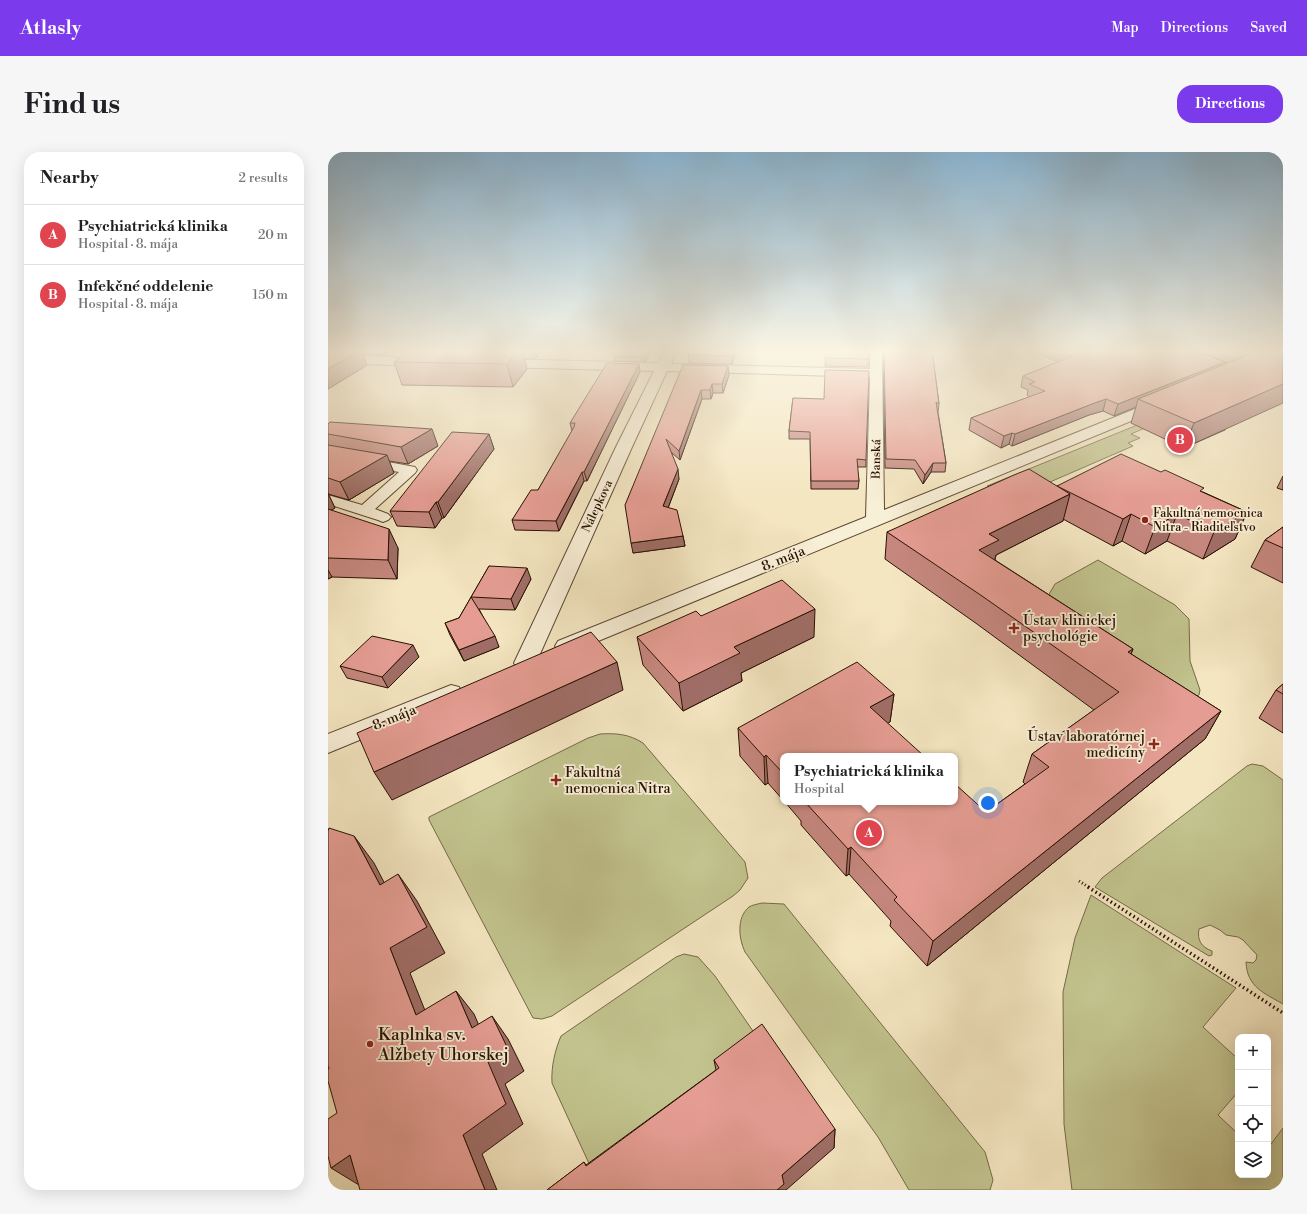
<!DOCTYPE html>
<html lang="en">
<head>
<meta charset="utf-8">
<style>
  :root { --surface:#fff; --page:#f6f6f6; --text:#202124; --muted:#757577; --line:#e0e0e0; --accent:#7c3aed }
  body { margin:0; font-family:"Libre Bodoni",serif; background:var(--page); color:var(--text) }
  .controls { position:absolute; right:12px; bottom:12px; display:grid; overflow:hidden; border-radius:8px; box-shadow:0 4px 16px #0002 }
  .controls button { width:36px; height:36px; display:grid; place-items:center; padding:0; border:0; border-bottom:1px solid var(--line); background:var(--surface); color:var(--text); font:20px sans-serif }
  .you { position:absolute; left:660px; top:651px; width:14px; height:14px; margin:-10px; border:3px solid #fff; border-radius:50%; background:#1a73e8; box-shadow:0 0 0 6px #1a73e833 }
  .badge { display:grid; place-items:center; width:26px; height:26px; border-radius:50%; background:var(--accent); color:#fff; font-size:13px; font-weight:700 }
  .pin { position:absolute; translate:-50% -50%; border:2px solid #fff; box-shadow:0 1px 4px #0006 }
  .popup { position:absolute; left:452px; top:601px; width:178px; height:52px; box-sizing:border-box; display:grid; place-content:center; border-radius:8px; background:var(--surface); filter:drop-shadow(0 1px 3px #0005); font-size:13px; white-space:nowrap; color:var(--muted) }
  .popup b { font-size:15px; color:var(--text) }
  .popup::after { content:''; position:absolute; left:50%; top:100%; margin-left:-8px; border:8px solid transparent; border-top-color:var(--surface) }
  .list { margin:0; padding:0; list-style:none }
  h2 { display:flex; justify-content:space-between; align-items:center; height:52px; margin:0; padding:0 16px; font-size:17px }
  h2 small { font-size:13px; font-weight:400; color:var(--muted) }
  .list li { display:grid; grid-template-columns:26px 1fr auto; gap:12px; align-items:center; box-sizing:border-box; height:60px; padding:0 16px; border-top:1px solid var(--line) }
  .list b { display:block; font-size:15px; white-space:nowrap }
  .list p { margin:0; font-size:13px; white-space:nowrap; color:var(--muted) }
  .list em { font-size:13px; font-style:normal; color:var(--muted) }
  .icon { flex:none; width:22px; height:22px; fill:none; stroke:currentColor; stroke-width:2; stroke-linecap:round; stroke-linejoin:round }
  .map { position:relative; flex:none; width:955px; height:1038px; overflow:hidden; border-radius:16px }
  header { display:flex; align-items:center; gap:24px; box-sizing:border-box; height:56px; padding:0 20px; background:var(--accent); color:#fff }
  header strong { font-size:19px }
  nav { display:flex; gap:22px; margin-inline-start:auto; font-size:14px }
  .intro { display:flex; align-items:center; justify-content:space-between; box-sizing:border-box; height:96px; padding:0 24px }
  h1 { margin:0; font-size:28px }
  .button { padding:10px 18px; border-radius:16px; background:var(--accent); color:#fff; font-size:14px; font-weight:700 }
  main { display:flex; gap:24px; padding:0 24px }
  aside { flex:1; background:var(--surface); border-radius:16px; box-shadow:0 4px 16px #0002 }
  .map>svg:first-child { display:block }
  .green { fill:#c2c38e; stroke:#766a48 }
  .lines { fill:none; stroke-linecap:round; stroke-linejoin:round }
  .service-casing { stroke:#5c4632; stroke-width:2 }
  .minor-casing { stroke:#5c4632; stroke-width:2 }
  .path-far1 { stroke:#291102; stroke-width:3; stroke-dasharray:1 2.5; stroke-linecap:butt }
  .path { stroke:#291102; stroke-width:3.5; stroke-dasharray:1.5 3; stroke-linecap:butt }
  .service { fill:#f8efd7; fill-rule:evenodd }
  .minor { fill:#f8efd7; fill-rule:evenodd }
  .wall { fill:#c5877e; stroke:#291102 }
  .shaded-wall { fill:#a06e67; stroke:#291102 }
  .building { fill:#e59d93; stroke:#291102 }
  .poi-dot { fill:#8f2418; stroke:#f8efd7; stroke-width:1.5 }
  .labels { text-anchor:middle; stroke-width:3.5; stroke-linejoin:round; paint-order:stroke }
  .far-street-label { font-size:12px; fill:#291102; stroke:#f8efd7 }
  .far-poi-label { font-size:12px; fill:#291102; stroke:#f8efd7; text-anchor:start }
  .street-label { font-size:14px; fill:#291102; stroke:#f8efd7 }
  .poi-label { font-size:14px; fill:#291102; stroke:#f8efd7; text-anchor:start }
  .near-poi-label { font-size:17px; fill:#291102; stroke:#f8efd7; text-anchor:start }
</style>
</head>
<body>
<header>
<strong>Atlasly</strong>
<nav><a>Map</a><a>Directions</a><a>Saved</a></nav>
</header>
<div class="intro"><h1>Find us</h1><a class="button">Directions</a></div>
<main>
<aside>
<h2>Nearby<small>2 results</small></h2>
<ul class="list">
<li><span class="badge" style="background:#e0444e">A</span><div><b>Psychiatrická klinika</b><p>Hospital · 8. mája</p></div><em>20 m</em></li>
<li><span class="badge" style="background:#e0444e">B</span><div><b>Infekčné oddelenie</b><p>Hospital · 8. mája</p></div><em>150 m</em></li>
</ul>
</aside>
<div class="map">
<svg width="955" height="1038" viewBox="0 0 955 1038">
  <rect width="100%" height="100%" fill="#f4e6c1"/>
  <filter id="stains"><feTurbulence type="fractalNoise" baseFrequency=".005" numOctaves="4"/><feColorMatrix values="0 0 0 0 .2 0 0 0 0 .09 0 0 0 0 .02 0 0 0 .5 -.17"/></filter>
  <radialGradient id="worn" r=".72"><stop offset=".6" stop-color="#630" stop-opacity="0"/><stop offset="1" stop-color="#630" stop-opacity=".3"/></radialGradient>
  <g class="green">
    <path d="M 854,260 L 803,282 L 812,286 L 800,291 L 805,294 L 722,330 L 716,339 L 716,368 L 659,334 L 839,261 Z"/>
    <path d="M 770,408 L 847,453 L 861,467 L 862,509 L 872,538 L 871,543 L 865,545 L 720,444 L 727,432 Z"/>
    <path d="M 272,582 C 288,581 301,582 315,591 L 417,710 L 420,726 L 412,738 L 405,744 L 224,864 L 214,867 L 205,866 L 101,668 L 101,665 L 260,586 Z"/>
    <path d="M 924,612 L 935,614 L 955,628 L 955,852 C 936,841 919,835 918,810 L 925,811 L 928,808 L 929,803 L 915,788 L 910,785 L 898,783 L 892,778 L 882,773 L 871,777 C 869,788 873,795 884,799 L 884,803 L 881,804 L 767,735 L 774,726 L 919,614 Z"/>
    <path d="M 763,743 L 908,836 L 875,875 L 910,907 L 910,940 L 890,963 L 910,982 L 910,1023 L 940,1023 L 940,996 L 955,976 L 955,1038 L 744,1038 L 736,972 L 735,840 L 747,786 Z"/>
    <path d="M 434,751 L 456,752 L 657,1000 L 665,1028 L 662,1038 L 581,1038 L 550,985 L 417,800 C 411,787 408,766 421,755 C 424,753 430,752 434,751 Z"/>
    <path d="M 356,802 L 370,805 L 387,824 L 436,895 L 270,1031 L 224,931 C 223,915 227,898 233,884 L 348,805 Z"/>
  </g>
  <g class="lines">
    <g class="service-casing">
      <path id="service" d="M 0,299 L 87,315 L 89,318 L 87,321 L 47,357 L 60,362 L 63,365 L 60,368 L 55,370 L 50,368 L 0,352 L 0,343 L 34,353 L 71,320 L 0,307 Z"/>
    </g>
    <g class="minor-casing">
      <g id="minor">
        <path d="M 337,198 L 349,198 L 343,212 L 542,217 L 542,198 L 554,198 L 556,358 L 827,249 L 832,248 L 837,249 L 839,252 L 837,255 L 246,499 L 238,501 L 230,499 L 227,494 L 230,489 L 538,365 L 542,225 L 339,219 L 304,295 L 208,511 L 205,516 L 197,518 L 189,516 L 186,511 L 288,295 L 326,219 L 169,215 L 164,214 L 163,211 L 164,208 L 169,207 L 330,211 Z"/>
        <path d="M 0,203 L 96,206 L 101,207 L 102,210 L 101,213 L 96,214 L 0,211 Z"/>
        <path d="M 123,533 L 131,535 L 134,541 L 131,547 L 0,601 L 0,582 Z"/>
      </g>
    </g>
    <path class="path-far1" d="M 751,729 L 762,736"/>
    <path class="path" d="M 760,735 L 955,861"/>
    <use href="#service" class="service"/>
    <use href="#minor" class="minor"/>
  </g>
  <g class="wall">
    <path d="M 0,198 L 65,198 L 57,203 L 35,203 L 39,213 L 0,237 Z"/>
    <path d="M 80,198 L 214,198 L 207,207 L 196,207 L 199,217 L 185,235 L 74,233 L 66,210 Z"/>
    <path d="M 285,198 L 323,198 L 317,210 L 287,209 L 286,205 L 290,199 Z"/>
    <path d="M 362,198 L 409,198 L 404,212 L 361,211 L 360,203 Z"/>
    <path d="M 498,198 L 541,198 L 540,215 L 497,214 Z"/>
    <path d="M 555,198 L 604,198 L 611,252 L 610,260 L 618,311 L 617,320 L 603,320 L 595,332 L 586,317 L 557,316 Z"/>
    <path d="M 702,198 L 866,198 L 897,210 L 896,213 L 900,211 L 867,198 L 955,198 L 897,278 L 856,296 L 803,271 L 808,255 L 786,264 L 775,259 L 761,263 L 684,294 L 681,292 L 673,296 L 641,278 L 643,266 L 702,245 L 699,243 L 700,238 L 693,235 L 695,224 L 730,210 Z"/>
    <path d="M 355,213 L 400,214 L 401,223 L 395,241 L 385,241 L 383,247 L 374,247 L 352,308 L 343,300 L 351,327 L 340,356 L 355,384 L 357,394 L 305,401 Z"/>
    <path d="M 312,220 L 259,329 L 256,329 L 231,379 L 187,378 L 184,368 L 210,338 L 244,279 L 242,271 Z"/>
    <path d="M 465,246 L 538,308 L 538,315 L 529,315 L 531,329 L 530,337 L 483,337 L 482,287 L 461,287 L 461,279 Z"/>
    <path d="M 0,272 L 110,294 L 80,312 L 61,309 L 66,321 L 21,348 L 0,342 L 7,356 L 3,358 L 70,396 L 69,427 L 4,425 L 0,427 Z"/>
    <path d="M 161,282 L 166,297 L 116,366 L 114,366 L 107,376 L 69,374 L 62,359 Z"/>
    <path d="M 955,324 L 955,338 L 949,336 Z"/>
    <path d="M 729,334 L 875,340 L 919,360 L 907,387 L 875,407 L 839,389 L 817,402 L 794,389 L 785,394 L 735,367 L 735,369 L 668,403 L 667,408 L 805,497 L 803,502 L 893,559 L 877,587 L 599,814 L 562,774 L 563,769 L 521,722 L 518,724 L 473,673 L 473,669 L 457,650 L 627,650 L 658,660 L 697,632 L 695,630 L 704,602 L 766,558 L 649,472 L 557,407 L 559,380 Z"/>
    <path d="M 955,375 L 955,431 L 923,415 L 937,388 Z"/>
    <path d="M 161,414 L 203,427 L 187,458 L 151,457 L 171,495 L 136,509 L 122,483 L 117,471 L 131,466 Z"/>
    <path d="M 373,464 L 486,485 L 413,521 L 414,529 L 355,559 L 315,513 L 309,485 Z"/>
    <path d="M 91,505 L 60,536 L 19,526 L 12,514 Z"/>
    <path d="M 955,532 L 955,581 L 931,566 L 948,538 Z"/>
    <path d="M 566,542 L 562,570 L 455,604 L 455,648 L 440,631 L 437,633 L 412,604 L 410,576 Z"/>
    <path d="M 386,908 L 507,977 L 506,996 L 219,1038 L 256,1010 L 258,1013 L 388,918 Z"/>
  </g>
  <g class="shaded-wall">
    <path d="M 33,198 L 39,213 L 0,237 L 0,217 Z"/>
    <path d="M 55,198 L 65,198 L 57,203 Z"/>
    <path d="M 190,198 L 194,198 L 199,217 L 185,235 L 179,212 Z"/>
    <path d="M 205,198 L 214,198 L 207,207 Z"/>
    <path d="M 320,198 L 323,198 L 317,210 L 317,205 Z"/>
    <path d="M 406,198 L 409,198 L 404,212 L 404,204 Z"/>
    <path d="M 915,198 L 950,198 L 909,214 Z"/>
    <path d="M 897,210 L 893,221 L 810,247 L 808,255 L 786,264 L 790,252 Z"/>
    <path d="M 311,212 L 312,220 L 259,329 L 256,320 Z"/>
    <path d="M 400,214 L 401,223 L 395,241 L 394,232 Z"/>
    <path d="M 384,232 L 385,241 L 383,247 L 382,238 Z"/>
    <path d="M 955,232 L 955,251 L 856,296 L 866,271 Z"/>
    <path d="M 373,238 L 374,247 L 352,308 L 351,299 Z"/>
    <path d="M 778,247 L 775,259 L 761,263 L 684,294 L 687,282 L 764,252 Z"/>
    <path d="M 104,277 L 110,294 L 80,312 L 73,295 Z"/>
    <path d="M 684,281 L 681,292 L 673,296 L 676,284 Z"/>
    <path d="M 161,282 L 166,297 L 116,366 L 110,350 Z"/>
    <path d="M 59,303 L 66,321 L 21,348 L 12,330 Z"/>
    <path d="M 605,311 L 603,320 L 595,332 L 597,323 Z"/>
    <path d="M 350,317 L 351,327 L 337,364 L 335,354 Z"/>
    <path d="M 254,320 L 256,329 L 231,379 L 228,369 Z"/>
    <path d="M 0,341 L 7,356 L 0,360 Z"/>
    <path d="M 742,342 L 735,369 L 668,403 L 665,415 L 651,398 L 661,382 Z"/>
    <path d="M 108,350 L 114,366 L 107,376 L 101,360 Z"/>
    <path d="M 919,360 L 907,387 L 875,407 L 886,380 Z"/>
    <path d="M 803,362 L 794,389 L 785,394 L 795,367 Z"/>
    <path d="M 849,362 L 839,389 L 817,402 L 827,375 Z"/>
    <path d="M 61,377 L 70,396 L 69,427 L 60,408 Z"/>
    <path d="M 355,384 L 357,394 L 305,401 L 303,391 Z"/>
    <path d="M 199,416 L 203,427 L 187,458 L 183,447 Z"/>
    <path d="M 0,418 L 4,425 L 0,427 Z"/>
    <path d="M 487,457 L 486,485 L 413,521 L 414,529 L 355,559 L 351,531 L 406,495 Z"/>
    <path d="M 167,484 L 171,495 L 136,509 L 131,498 Z"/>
    <path d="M 85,493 L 91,505 L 60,536 L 54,525 Z"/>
    <path d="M 805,497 L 794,525 L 800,500 Z"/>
    <path d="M 289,510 L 295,538 L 64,648 L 46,620 Z"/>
    <path d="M 566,542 L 562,570 L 540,583 L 542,555 Z"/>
    <path d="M 893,559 L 877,587 L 599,814 L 605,789 Z"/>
    <path d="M 438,603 L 440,631 L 437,633 L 436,605 Z"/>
    <path d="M 26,684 L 46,711 L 71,759 L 52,733 Z"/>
    <path d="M 523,695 L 521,722 L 518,724 L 520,697 Z"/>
    <path d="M 70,722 L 89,749 L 117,801 L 82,821 L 108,886 L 88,863 L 62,796 Z"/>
    <path d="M 128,839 L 146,862 L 162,899 L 144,876 Z"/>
    <path d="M 164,864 L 180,887 L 196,919 L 177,932 L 195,972 L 154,1002 L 169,1038 L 157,1038 L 135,983 L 160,910 Z"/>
    <path d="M 507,977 L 506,996 L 458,1038 L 449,1038 L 454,1023 Z"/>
    <path d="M 22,1003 L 31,1033 L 3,1016 Z"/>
  </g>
  <g class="building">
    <path d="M 0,198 L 33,198 L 0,217 Z"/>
    <path d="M 80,198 L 190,198 L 179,212 L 66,210 Z"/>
    <path d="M 290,198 L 320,198 L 317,205 L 286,205 Z"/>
    <path d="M 362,198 L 406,198 L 404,204 L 360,203 Z"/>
    <path d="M 498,198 L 541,198 L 541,207 L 497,206 Z"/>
    <path d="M 556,198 L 604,198 L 611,252 L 608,250 L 618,311 L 605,311 L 597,323 L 587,308 L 558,307 Z"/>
    <path d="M 730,198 L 866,198 L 897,210 L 790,252 L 778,247 L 764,252 L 687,282 L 684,281 L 676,284 L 643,266 L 717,239 L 701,232 L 707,230 L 695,224 L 744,204 Z"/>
    <path d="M 932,198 L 955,198 L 955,232 L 866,271 L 810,247 Z"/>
    <path d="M 279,211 L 311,212 L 256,320 L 254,320 L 228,369 L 184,368 L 203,338 L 210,338 L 246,275 L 247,271 L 242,271 Z"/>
    <path d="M 355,213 L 400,214 L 394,232 L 384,232 L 382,238 L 373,238 L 351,299 L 338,287 L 350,317 L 335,354 L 349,358 L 355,384 L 303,391 L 297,353 Z"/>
    <path d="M 497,218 L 541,219 L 538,308 L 529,307 L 531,329 L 483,329 L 482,280 L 461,279 L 465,246 L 496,247 Z"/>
    <path d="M 2,270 L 104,277 L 73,295 L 0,282 L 0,272 Z"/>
    <path d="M 124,280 L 161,282 L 110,350 L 108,350 L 101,360 L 62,359 Z"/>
    <path d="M 0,293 L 59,303 L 12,330 L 0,326 Z"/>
    <path d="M 793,302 L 833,320 L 837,318 L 876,336 L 872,339 L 919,360 L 886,380 L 849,362 L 827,375 L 803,362 L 795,367 L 729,334 Z"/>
    <path d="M 701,317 L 742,342 L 661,382 L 671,388 L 651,398 L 805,497 L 800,500 L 893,559 L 605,789 L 566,748 L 569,745 L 523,695 L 520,697 L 477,650 L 627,650 L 627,632 L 658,660 L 721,615 L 704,602 L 791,540 L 654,444 L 559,380 L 686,323 Z"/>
    <path d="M 0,357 L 61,377 L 60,408 L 0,406 Z"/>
    <path d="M 955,375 L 955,396 L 937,388 Z"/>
    <path d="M 161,414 L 199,416 L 183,447 L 143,445 L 167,484 L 131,498 L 117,471 L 131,466 Z"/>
    <path d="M 454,428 L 487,457 L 406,495 L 412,501 L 351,531 L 309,485 L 368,459 L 373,464 Z"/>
    <path d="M 263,480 L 289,510 L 46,620 L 29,581 Z"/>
    <path d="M 44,484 L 85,493 L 54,525 L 12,514 Z"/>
    <path d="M 529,510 L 566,542 L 542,555 L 596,604 L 455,604 L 455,621 L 438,603 L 436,605 L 410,576 Z"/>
    <path d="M 955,532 L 955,542 L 948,538 Z"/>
    <path d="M 1,676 L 26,684 L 52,733 L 70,722 L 99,775 L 62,796 L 88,863 L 128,839 L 144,876 L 164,864 L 180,897 L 160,910 L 178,952 L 135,983 L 157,1038 L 32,1038 L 22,1003 L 3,1016 L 0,1004 L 0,967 L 9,961 L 0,929 L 0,917 L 1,917 L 0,913 L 0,679 Z"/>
    <path d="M 434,872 L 507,977 L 454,1023 L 456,1032 L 449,1038 L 219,1038 L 256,1010 L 258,1014 L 391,916 L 386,908 Z"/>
  </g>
  <linearGradient id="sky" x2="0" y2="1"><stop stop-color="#8bb8d7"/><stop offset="0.58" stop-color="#faf4e3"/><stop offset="1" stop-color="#faf4e3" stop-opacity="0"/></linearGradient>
  <rect width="955" height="344" fill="url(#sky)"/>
  <g class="poi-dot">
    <circle cx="817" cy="368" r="4"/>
    <path d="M684 470h4v4h4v4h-4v4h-4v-4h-4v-4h4z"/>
    <path d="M824 586h4v4h4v4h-4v4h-4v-4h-4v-4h4z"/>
    <path d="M226 622h4v4h4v4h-4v4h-4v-4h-4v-4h4z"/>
    <circle cx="42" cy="892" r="4"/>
  </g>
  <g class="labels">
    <g class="far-street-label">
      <text transform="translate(548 307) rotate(-89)" y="4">Banská</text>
      <text transform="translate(269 354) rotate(-65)" y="4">Nálepkova</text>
    </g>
    <g class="far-poi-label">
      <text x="825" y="365">Fakultná nemocnica<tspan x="825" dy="14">Nitra - Riaditeľstvo</tspan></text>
    </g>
    <g class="street-label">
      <text transform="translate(455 406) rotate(-22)" y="5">8. mája</text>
      <text transform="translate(66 565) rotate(-22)" y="5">8. mája</text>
    </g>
    <g class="poi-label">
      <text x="695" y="473">Ústav klinickej<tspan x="695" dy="16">psychológie</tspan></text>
      <text x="817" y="589" text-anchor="end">Ústav laboratórnej<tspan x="817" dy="16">medicíny</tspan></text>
      <text x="237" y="625">Fakultná<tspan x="237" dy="16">nemocnica Nitra</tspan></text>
    </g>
    <g class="near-poi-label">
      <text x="50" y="888">Kaplnka sv.<tspan x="50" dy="20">Alžbety Uhorskej</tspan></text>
    </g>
  </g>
  <rect width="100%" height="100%" filter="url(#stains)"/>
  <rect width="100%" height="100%" fill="url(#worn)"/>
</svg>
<div class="controls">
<button>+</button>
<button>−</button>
<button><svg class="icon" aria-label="locate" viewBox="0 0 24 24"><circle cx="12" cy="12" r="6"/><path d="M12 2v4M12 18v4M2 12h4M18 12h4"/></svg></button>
<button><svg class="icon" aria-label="layers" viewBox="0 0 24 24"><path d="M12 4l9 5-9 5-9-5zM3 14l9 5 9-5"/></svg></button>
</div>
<div class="you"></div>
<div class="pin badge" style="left:541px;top:681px;background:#e0444e">A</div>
<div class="popup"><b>Psychiatrická klinika</b>Hospital</div>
<div class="pin badge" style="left:852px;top:288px;background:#e0444e">B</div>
</div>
</main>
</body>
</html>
